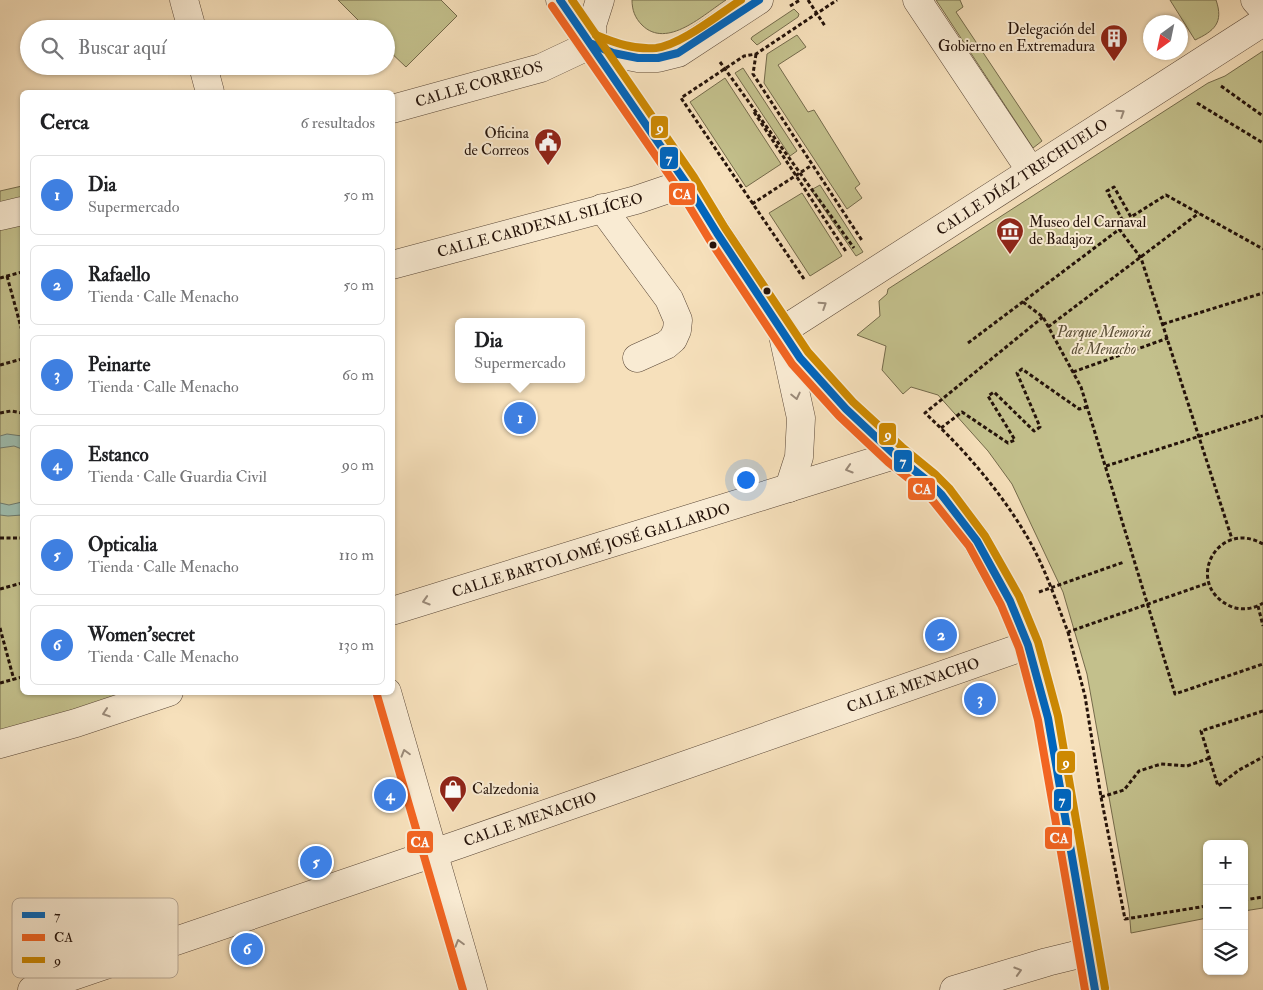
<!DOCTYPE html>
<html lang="es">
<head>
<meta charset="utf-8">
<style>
  :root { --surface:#fff; --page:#f2f2f2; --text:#202124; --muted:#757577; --line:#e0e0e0; --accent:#8f2418 }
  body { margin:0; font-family:"IM FELL Double Pica",serif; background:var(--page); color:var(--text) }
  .controls { position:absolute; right:15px; bottom:15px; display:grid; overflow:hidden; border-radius:8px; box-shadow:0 1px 4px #0004 }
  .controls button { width:45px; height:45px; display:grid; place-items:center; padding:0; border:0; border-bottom:1px solid var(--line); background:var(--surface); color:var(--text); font:25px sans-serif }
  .compass { position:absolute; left:1143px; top:15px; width:45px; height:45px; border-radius:50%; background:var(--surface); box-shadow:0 1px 4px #0004; rotate:213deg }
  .you { position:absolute; left:745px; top:479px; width:18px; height:18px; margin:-12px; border:4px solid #fff; border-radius:50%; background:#1a73e8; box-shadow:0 0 0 8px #1a73e833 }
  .badge { display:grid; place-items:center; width:32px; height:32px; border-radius:50%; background:var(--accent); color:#fff; font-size:16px; font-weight:700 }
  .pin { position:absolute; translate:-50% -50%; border:2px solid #fff; box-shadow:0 1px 5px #0006 }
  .popup { position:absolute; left:455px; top:318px; width:130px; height:65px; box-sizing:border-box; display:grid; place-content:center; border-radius:8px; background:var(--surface); filter:drop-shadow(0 1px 4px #0005); font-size:16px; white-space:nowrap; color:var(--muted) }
  .popup b { font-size:19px; color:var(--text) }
  .popup::after { content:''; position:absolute; left:50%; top:100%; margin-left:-10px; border:10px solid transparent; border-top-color:var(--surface) }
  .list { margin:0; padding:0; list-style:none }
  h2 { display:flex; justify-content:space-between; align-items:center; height:65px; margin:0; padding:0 20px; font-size:21px }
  h2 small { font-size:16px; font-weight:400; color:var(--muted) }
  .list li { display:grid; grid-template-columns:32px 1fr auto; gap:15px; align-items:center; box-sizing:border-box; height:80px; margin:0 10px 10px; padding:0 10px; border:1px solid var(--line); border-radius:8px }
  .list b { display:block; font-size:19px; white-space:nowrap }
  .list p { margin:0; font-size:16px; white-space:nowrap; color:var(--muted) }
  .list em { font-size:16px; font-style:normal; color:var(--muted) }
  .icon { flex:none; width:28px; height:28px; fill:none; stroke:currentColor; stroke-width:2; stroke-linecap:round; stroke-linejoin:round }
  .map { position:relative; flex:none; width:1263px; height:990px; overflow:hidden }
  .search { position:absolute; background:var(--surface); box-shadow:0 1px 4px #0004; left:20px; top:20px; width:375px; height:55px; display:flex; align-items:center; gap:12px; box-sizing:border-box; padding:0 18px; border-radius:28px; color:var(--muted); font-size:19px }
  .panel { position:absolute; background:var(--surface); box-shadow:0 1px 4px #0004; left:20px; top:90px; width:375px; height:605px; border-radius:8px }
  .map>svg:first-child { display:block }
  .green { fill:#c3c08c; stroke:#746a4b }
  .water { fill:#9dbdaf; stroke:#6d796d }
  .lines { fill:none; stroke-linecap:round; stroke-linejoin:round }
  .minor-casing { stroke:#594636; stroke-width:29 }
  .path { stroke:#25130a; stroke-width:3; stroke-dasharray:4 2.5; stroke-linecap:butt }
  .minor { stroke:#f9ebd3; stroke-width:28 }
  .bus-1-casing { stroke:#f9ebd3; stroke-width:11 }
  .bus-2-casing { stroke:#f9ebd3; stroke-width:11 }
  .bus-3-casing { stroke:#f9ebd3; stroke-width:11 }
  .bus-1 { stroke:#0065bd; stroke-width:8 }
  .bus-2 { stroke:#f26522; stroke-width:8 }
  .bus-3 { stroke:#cd8902; stroke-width:8 }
  .oneway { stroke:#9a8a79 }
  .bus-dot { fill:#25130a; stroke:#f9ebd3; stroke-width:2 }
  .labels { text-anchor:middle; stroke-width:4; stroke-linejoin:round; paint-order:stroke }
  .poi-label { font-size:15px; fill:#25130a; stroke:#f9ebd3; text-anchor:end }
  .street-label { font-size:15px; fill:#25130a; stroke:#f9ebd3 }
  .park-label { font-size:15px; font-style:italic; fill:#5c5038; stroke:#f9ebd3 }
  .key { fill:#f9ebd3; stroke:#b9aa97; stroke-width:1 }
  .key-label { font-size:14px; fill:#25130a }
  .line-badge { stroke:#f9ebd3; stroke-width:2 }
  .badge-label { font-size:14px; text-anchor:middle; font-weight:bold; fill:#fff }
</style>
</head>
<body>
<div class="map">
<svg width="1263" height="990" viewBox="0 0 1263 990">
  <rect width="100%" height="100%" fill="#f6e0bb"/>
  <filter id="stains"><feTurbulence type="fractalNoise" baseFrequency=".004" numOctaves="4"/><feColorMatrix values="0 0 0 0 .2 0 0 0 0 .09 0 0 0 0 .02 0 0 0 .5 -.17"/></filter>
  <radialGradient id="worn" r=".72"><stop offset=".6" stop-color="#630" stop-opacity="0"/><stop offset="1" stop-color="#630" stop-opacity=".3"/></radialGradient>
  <g class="green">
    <path d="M 338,0 L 441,0 L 457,16 L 406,67 L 386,48 L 386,29 L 367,29 Z"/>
    <path d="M 632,0 L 726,0 C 704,14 667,50 642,25 C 635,18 632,10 632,0 Z"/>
    <path d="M 936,0 L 960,0 L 963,7 L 956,12 L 1042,141 L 1033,148 Z"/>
    <path d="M 1170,0 L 1216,0 C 1224,23 1214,31 1195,40 Z"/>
    <path d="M 794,9 L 799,14 L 798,17 L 757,45 L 751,39 L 752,37 Z"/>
    <path d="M 797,35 L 806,47 L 778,65 L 808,112 L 814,110 L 860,184 L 855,188 L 862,198 L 847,209 L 764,83 L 767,54 Z"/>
    <path d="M 1263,51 L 1263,908 L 1244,911 L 1244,844 L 1207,844 L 1207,918 L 1131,933 L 1129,909 L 1087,674 L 1063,592 L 1012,484 L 988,451 L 938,395 L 911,387 L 903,394 L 882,370 L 886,346 L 857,335 L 880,316 L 879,301 L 887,294 L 888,289 L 1208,83 L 1225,76 Z"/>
    <path d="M 743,68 L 797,151 L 790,156 L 735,73 Z"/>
    <path d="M 725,78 L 781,164 L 746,187 L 690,102 Z"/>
    <path d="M 820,185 L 863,252 L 856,256 L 811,190 Z"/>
    <path d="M 22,186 L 22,692 L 145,693 L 0,732 L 0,191 Z"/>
    <path d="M 802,193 L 842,256 L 810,276 L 769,213 Z"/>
  </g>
  <g class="water">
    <path d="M 7,434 L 22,436 L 22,449 L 14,446 L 0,448 L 0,436 Z"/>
    <path d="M 22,502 L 22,515 L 8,516 L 0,515 L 0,503 L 9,505 Z"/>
  </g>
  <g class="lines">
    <g class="minor-casing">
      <g id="minor">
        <path d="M 184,0 L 192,29"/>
        <path d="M 560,0 L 686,183 L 717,233 L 800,358 L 846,409 L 895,455 L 929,482 L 941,494 L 977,541 L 1010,601 L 1028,645 L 1048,718 L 1095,990"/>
        <path d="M 917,0 L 1031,171"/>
        <path d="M 1255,0 L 1263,9"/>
        <path d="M 592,44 L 613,53 L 638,58 L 658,58 L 678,53 L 759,0"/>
        <path d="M 592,44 L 592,25 L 600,0"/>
        <path d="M 203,66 L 210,92"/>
        <path d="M 392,109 L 541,68 L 592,44"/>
        <path d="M 602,208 L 669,299 L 678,320 L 677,330 L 673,339 L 666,345 L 637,358"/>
        <path d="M 0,216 L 22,211"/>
        <path d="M 392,265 L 636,200 L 686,183"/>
        <path d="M 789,488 L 799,457 L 801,418 L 782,331 L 1263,22"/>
        <path d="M 392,611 L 895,455"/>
        <path d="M 387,692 L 473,990"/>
        <path d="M 0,744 L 76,723 L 169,692"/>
        <path d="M 32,990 L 460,844 L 1028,645"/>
        <path d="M 954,990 L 1047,962 L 1088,952"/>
      </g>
    </g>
    <g class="path">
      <path d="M 808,0 L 825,26"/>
      <path d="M 790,6 L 800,0"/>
      <path d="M 756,54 L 753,74 L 863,242"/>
      <path d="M 720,62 L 854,248"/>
      <path d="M 1221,86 L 1263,116"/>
      <path d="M 1197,103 L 1263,143"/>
      <path d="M 754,112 L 847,253"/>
      <path d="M 752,204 L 812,165"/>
      <path d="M 1119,229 L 1141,258 L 1232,539"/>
      <path d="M 7,276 L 22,331"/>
      <path d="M 0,278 L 22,272"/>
      <path d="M 804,279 L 681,98 L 744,56 L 756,54 L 837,0"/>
      <path d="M 1023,302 L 1043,317 L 1081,387 L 1175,694 L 1263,664"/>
      <path d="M 1043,317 L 925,413 C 965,450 1002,493 1029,540 C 1045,568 1056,601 1068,632 L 1208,583"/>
      <path d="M 1163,324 L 1263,293"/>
      <path d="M 1048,327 L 1199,213"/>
      <path d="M 968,343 L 1125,225 L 1107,191 L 1114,187 L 1131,217 L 1166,195 L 1263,249"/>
      <path d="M 0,365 L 22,359"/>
      <path d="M 1073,372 L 1168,338"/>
      <path d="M 0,413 L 11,411 L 22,413"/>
      <path d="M 941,428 L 962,412 L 1008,443 L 1015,440 L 988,396 L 994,392 L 1034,431 L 1040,427 L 1017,373 L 1022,369 L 1079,409 L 1087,407"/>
      <path d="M 1106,466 L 1263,416"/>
      <path d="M 0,538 L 22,538"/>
      <path d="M 1263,544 C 1217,518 1183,584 1230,606 C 1240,611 1254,609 1263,603"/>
      <path d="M 0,589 L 22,583"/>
      <path d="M 1039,592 L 1124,562"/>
      <path d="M 1258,606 L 1263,626"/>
      <path d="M 0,628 L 14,680"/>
      <path d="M 1068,632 L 1085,696 L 1101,797 L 1125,919 L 1207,906"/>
      <path d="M 0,683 L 22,677"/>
      <path d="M 1263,711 L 1201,731 L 1218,786 L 1239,770 L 1263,757"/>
      <path d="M 1101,797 L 1124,790 L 1139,771 L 1161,764 L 1187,766 L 1210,758"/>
      <path d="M 1244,900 L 1263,897"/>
    </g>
    <use href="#minor" class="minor"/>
    <g class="bus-1-casing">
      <g id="bus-1">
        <path d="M 560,0 L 686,183 L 717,233 L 800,358 L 846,409 L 895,455 L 929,482 L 941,494 L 977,541 L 1010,601 L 1028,645 L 1048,718 L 1095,990"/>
        <path d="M 592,44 L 613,53 L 638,58 L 658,58 L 678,53 L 759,0"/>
      </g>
    </g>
    <g class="bus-2-casing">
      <g id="bus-2">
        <path d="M 552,6 L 678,188 L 709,239 L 792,364 L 839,416 L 888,462 L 922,489 L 933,501 L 969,546 L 1001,605 L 1019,648 L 1038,720 L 1085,990"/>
        <path d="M 377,695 L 463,990"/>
      </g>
    </g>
    <g class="bus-3-casing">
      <g id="bus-3">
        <path d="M 572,0 L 694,177 L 725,228 L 808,352 L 853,402 L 902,447 L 935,474 L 949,488 L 985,536 L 1019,596 L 1038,642 L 1058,716 L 1105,988"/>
        <path d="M 596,35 C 615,43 635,50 656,48 C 681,45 719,14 741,0"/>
      </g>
    </g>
    <use href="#bus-1" class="bus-1"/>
    <use href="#bus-2" class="bus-2"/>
    <use href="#bus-3" class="bus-3"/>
  </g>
  <defs><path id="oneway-chevron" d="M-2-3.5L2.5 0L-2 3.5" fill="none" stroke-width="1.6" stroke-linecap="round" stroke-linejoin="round" transform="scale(1.25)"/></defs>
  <g class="oneway">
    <use href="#oneway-chevron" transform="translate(1121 113) rotate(-33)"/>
    <use href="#oneway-chevron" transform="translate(823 305) rotate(-33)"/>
    <use href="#oneway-chevron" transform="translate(796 396) rotate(77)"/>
    <use href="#oneway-chevron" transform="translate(849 469) rotate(163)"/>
    <use href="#oneway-chevron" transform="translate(426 601) rotate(163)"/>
    <use href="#oneway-chevron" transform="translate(106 713) rotate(162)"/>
    <use href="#oneway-chevron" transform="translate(405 753) rotate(-106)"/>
    <use href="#oneway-chevron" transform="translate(459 943) rotate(-106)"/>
    <use href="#oneway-chevron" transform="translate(1018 971) rotate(-17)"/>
  </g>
  <defs>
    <g id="building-pin" transform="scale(1.4375)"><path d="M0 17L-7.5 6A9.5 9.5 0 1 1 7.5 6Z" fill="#8f2418" stroke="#f9ebd3"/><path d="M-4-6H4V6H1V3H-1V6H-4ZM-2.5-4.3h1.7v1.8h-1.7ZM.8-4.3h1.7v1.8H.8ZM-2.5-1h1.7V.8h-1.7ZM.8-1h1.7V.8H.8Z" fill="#fff"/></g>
    <g id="civic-pin" transform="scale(1.4375)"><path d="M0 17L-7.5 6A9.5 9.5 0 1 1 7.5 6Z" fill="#8f2418" stroke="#f9ebd3"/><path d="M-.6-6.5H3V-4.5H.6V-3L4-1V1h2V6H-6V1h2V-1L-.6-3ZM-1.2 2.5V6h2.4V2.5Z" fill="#fff"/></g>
    <g id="museum-pin" transform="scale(1.4375)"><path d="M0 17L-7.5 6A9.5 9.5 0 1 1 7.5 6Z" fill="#8f2418" stroke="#f9ebd3"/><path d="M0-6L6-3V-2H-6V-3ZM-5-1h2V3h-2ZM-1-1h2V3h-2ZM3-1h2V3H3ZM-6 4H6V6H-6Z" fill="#fff"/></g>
    <g id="shop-pin" transform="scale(1.4375)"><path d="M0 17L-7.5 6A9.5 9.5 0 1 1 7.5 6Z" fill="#8f2418" stroke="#f9ebd3"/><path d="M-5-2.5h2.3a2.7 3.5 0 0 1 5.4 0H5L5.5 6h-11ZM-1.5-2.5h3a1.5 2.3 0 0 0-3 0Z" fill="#fff"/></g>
  </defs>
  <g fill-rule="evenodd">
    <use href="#building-pin" x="1114" y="38"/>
    <use href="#civic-pin" x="548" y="142"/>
    <use href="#museum-pin" x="1010" y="231"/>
    <use href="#shop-pin" x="453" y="789"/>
  </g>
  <g class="bus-dot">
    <circle cx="713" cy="245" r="4.5"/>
    <circle cx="767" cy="291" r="4.5"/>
  </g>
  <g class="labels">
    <g class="poi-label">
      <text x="1095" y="34">Delegación del<tspan x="1095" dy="17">Gobierno en Extremadura</tspan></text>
      <text x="529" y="138">Oficina<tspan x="529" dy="17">de Correos</tspan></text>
      <text x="1029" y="227" text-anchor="start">Museo del Carnaval<tspan x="1029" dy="17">de Badajoz</tspan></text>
      <text x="472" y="794" text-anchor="start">Calzedonia</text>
    </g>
    <g class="street-label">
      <text transform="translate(479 84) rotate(-16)" y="5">CALLE CORREOS</text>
      <text transform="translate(1022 177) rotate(-33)" y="5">CALLE DÍAZ TRECHUELO</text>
      <text transform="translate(540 225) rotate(-15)" y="5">CALLE CARDENAL SILÍCEO</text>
      <text transform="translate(591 550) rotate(-17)" y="5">CALLE BARTOLOMÉ JOSÉ GALLARDO</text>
      <text transform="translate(913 685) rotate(-19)" y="5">CALLE MENACHO</text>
      <text transform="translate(530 819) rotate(-19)" y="5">CALLE MENACHO</text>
    </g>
    <g class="park-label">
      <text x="1104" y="337">Parque Memoria<tspan x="1104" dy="17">de Menacho</tspan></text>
    </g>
  </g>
  <rect x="12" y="898" width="166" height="80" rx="8" class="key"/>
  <rect x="22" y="912" width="23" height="6" fill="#0065bd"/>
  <rect x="22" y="934" width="23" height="7" fill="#f26522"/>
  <rect x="22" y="957" width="23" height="6" fill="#cd8902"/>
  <g class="key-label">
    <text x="54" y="920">7</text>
    <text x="54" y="942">CA</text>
    <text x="54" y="965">9</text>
  </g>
  <g class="line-badge">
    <rect x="650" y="115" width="19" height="24" rx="5" fill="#cd8902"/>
    <rect x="659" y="146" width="20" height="24" rx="5" fill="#0065bd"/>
    <rect x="668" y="182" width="28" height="24" rx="5" fill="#f26522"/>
    <rect x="878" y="422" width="19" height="24" rx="5" fill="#cd8902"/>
    <rect x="893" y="449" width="20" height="24" rx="5" fill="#0065bd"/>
    <rect x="907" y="477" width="29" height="24" rx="5" fill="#f26522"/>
    <rect x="1056" y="750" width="20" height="24" rx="5" fill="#cd8902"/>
    <rect x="1053" y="788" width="19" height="24" rx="5" fill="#0065bd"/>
    <rect x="1044" y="826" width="29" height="24" rx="5" fill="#f26522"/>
    <rect x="406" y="830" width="28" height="24" rx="5" fill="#f26522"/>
  </g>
  <g class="badge-label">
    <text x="660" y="132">9</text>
    <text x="669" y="163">7</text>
    <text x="682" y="199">CA</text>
    <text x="888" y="439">9</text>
    <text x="903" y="466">7</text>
    <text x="922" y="494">CA</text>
    <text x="1066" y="767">9</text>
    <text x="1062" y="805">7</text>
    <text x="1059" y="843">CA</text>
    <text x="420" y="847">CA</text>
  </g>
  <rect width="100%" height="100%" filter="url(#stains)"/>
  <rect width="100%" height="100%" fill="url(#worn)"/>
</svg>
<div class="controls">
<button>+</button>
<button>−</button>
<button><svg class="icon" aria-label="layers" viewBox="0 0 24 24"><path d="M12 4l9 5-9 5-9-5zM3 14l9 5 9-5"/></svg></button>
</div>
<svg class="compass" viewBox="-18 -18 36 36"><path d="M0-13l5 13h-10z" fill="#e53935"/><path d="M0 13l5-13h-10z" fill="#757577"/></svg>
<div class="you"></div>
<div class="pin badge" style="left:520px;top:418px;background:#3f7fe0">1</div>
<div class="popup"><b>Dia</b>Supermercado</div>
<div class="pin badge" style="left:941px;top:635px;background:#3f7fe0">2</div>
<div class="pin badge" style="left:980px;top:699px;background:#3f7fe0">3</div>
<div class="pin badge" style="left:390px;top:795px;background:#3f7fe0">4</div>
<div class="pin badge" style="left:316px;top:862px;background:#3f7fe0">5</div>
<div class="pin badge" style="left:247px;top:949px;background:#3f7fe0">6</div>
<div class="search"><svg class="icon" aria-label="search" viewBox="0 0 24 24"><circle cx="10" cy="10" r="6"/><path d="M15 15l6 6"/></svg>Buscar aquí</div>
<section class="panel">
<h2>Cerca<small>6 resultados</small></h2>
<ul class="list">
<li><span class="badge" style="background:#3f7fe0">1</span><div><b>Dia</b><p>Supermercado</p></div><em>50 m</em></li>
<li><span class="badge" style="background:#3f7fe0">2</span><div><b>Rafaello</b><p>Tienda · Calle Menacho</p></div><em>50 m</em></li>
<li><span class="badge" style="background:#3f7fe0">3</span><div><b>Peinarte</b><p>Tienda · Calle Menacho</p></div><em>60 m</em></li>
<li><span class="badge" style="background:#3f7fe0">4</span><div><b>Estanco</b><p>Tienda · Calle Guardia Civil</p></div><em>90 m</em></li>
<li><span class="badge" style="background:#3f7fe0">5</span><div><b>Opticalia</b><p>Tienda · Calle Menacho</p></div><em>110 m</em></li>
<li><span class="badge" style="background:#3f7fe0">6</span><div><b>Women'secret</b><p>Tienda · Calle Menacho</p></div><em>130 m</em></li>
</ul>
</section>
</div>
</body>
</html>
